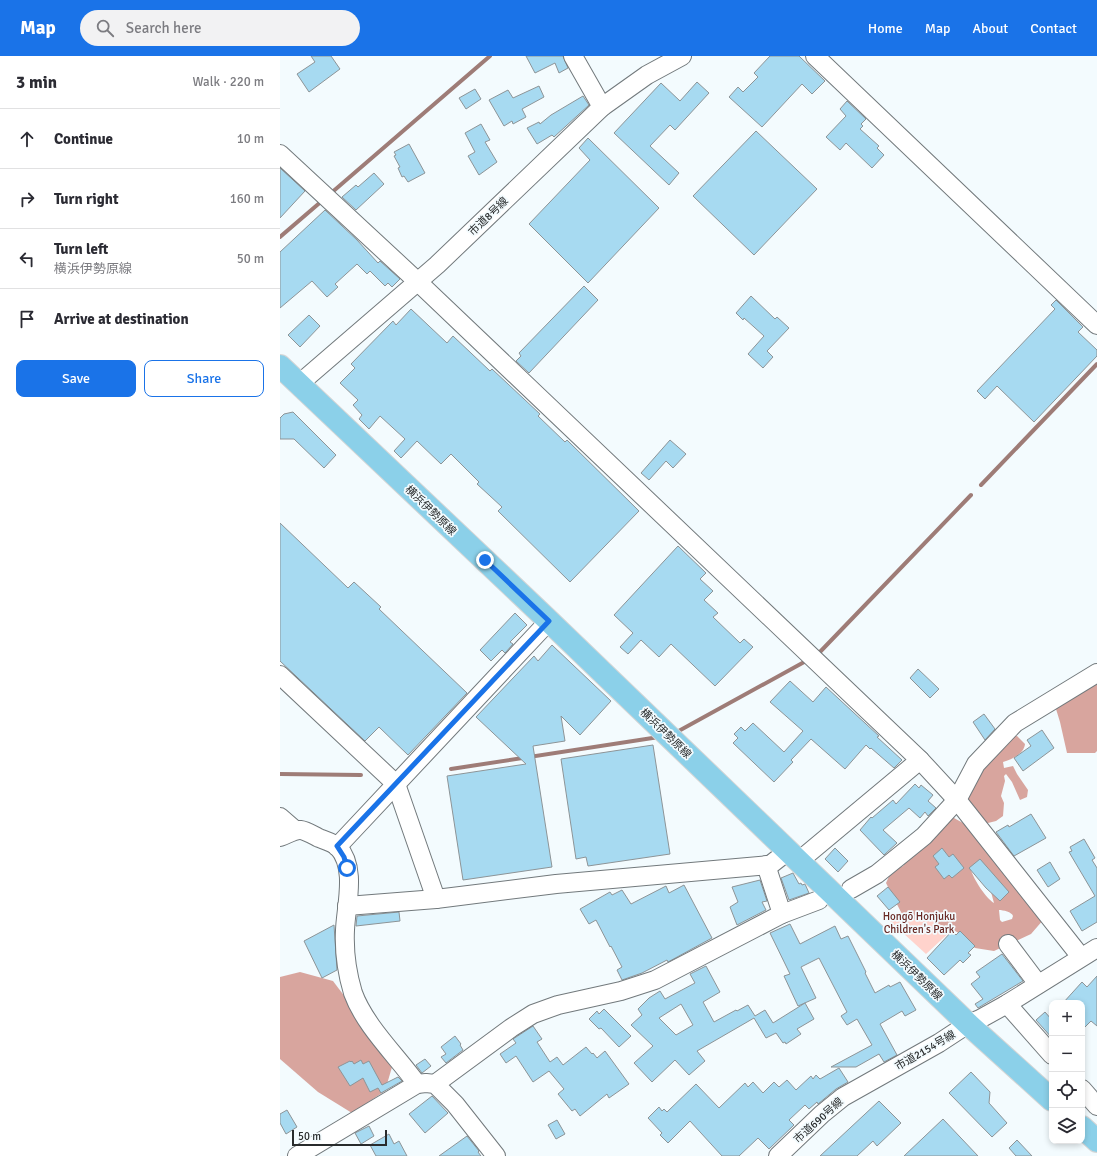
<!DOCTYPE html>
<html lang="en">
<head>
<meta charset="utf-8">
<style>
  :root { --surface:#fff; --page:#f2f2f3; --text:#2b2b33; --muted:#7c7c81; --line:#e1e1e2; --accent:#1a73e8 }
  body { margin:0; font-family:Signika,"Noto Sans JP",sans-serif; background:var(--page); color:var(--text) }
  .controls { position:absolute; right:12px; bottom:12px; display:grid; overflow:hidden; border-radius:8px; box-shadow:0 2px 6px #0003 }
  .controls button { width:36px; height:36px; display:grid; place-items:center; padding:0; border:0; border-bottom:1px solid var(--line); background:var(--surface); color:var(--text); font:20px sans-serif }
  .scale { position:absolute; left:12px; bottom:10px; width:95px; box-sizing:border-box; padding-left:4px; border:2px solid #282b2c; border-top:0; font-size:11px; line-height:14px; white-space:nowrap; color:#282b2c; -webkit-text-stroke:3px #f3fbfe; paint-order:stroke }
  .stop { position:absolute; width:12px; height:12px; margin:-9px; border:3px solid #1a73e8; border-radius:50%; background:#fff }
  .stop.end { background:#1a73e8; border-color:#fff; box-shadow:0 1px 4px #0008 }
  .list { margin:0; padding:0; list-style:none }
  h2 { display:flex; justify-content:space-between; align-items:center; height:52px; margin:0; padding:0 16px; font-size:17px }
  h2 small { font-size:13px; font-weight:400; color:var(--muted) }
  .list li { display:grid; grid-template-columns:26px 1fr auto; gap:12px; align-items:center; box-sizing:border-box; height:60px; padding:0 16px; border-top:1px solid var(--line) }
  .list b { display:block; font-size:15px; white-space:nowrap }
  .list p { margin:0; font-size:13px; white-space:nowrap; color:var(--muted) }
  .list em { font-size:13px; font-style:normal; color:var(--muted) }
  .actions { display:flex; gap:8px; padding:12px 16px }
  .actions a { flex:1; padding:9px 0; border:1px solid var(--accent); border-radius:8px; text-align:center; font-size:14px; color:var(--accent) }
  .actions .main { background:var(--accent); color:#fff }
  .icon { flex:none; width:22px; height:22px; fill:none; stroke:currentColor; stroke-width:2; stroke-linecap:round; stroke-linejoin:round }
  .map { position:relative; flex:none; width:817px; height:1100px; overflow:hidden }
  header { display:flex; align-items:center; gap:24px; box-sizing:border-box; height:56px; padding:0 20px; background:var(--accent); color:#fff }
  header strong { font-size:19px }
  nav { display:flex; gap:22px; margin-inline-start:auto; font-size:14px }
  .search { width:280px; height:36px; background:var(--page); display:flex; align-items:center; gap:10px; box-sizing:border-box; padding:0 14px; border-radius:22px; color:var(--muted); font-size:15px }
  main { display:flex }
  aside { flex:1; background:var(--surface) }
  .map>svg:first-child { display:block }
  .green { fill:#ffd3cc }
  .forest { fill:#d8a59e; fill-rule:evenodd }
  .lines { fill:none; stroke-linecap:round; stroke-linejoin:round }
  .stream { stroke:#9e7c77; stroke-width:4 }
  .building { fill:#a7daf1; stroke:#8d9497; fill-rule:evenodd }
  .minor-casing { stroke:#72797c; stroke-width:20 }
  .major-casing { stroke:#d4d5d5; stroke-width:24 }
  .minor { stroke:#fff; stroke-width:18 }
  .major { stroke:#8bd0e9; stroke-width:22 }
  .route { stroke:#1a73e8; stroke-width:5 }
  .labels { text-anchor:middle; stroke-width:3.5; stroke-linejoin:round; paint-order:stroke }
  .street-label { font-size:11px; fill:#282b2c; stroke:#f3fbfe }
  .park-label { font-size:11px; fill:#682924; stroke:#f3fbfe }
</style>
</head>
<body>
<header>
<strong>Map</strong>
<div class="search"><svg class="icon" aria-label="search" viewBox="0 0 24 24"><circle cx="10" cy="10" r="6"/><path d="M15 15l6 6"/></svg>Search here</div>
<nav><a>Home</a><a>Map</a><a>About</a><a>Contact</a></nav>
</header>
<main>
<aside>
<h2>3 min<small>Walk · 220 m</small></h2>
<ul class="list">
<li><svg class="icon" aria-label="ahead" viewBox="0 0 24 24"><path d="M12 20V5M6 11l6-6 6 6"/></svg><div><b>Continue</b></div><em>10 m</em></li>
<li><svg class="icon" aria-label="right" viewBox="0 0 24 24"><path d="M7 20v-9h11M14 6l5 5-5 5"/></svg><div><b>Turn right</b></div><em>160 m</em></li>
<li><svg class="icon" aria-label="left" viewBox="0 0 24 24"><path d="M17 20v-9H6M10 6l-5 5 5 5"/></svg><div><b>Turn left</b><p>横浜伊勢原線</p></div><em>50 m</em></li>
<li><svg class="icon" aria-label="arrive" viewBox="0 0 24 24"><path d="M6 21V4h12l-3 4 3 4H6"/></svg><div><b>Arrive at destination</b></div></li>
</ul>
<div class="actions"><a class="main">Save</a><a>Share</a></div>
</aside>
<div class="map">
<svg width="817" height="1100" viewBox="0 0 817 1100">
  <rect width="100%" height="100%" fill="#f3fbfe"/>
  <path class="green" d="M 640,841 L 673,873 L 646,898 L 610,865 Z"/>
  <g class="forest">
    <path d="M 817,622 L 817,695 L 815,697 L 787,697 L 780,666 L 776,653 L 783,642 Z"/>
    <path d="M 731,680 L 737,680 L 745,688 C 744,698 732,703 723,706 L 724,712 L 733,710 L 737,718 L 748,734 L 747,741 L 740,744 L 732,726 L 726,718 L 724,720 L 725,725 L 721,740 L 724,747 L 723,760 L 716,765 L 704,768 L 681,740 Z"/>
    <path d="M 668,762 L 674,762 L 692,772 L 764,863 L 751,878 L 714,895 L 695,892 L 677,876 L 657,867 L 649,860 L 633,863 L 622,858 L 606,827 L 611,816 L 623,810 L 630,800 ZM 691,814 L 711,836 L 714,847 C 706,842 694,824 691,814 ZM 719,854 C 723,854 732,856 733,860 L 732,863 L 722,866 L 720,864 Z"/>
    <path d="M 20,916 L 53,925 L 99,986 L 112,1011 L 105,1035 L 72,1057 L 38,1036 L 0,1003 L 0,921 Z"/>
  </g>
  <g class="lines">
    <g class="stream">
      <path d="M 50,138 L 210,0"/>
      <path d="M 0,181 L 43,144"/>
      <path d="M 701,429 L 817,308"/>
      <path d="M 538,598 L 691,439"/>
      <path d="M 395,677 L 526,605"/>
      <path d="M 171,713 L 379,681"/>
      <path d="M 0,718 L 81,719"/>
    </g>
  </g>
  <g class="building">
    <path d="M 31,0 L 51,0 L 60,13 L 29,36 L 17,18 L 35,6 Z"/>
    <path d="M 246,0 L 283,0 L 288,12 L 279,17 L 275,7 L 255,17 Z"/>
    <path d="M 490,0 L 519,0 L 545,25 L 532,38 L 522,28 L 482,71 L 449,41 L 458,31 L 463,36 L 478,21 L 474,17 Z"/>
    <path d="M 417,26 L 429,37 L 395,74 L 390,69 L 370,90 L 399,117 L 389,129 L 334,77 L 381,27 L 400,45 Z"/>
    <path d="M 259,30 L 264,41 L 242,53 L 246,61 L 233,68 L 232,65 L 224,70 L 209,44 L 228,34 L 233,42 Z"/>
    <path d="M 195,33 L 201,43 L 186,53 L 179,42 Z"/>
    <path d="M 303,40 L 309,49 L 274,81 L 272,79 L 257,88 L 247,72 L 259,66 L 260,68 L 271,59 Z"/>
    <path d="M 567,45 L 586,63 L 581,68 L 583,70 L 580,73 L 599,90 L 597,92 L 604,99 L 592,112 L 566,87 L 560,94 L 546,81 L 566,60 L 560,53 Z"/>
    <path d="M 201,68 L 210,84 L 205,86 L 217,106 L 199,119 L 188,100 L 195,96 L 185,77 Z"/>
    <path d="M 476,75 L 537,133 L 474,199 L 413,140 Z"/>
    <path d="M 308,82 L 379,152 L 308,227 L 249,168 L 310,104 L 299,92 Z"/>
    <path d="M 129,88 L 145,117 L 128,126 L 124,120 L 122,121 L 118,112 L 120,111 L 114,100 L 116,99 L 114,96 Z"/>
    <path d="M 0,112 L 25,135 L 0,162 Z"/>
    <path d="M 94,117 L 104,128 L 76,154 L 62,141 L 76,129 L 78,131 Z"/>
    <path d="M 45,154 L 77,184 L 98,207 L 100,205 L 120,223 L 112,231 L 108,227 L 105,230 L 90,215 L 87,218 L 77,208 L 55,228 L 58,231 L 47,241 L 32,225 L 0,252 L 0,196 Z"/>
    <path d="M 304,230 L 318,244 L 249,317 L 236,305 L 241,300 L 239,297 Z"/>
    <path d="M 471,240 L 495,263 L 497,261 L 509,272 L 487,295 L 493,301 L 483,312 L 468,298 L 484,280 L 464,262 L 463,264 L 456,257 Z"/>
    <path d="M 776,244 L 803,271 L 798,276 L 817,294 L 817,300 L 754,366 L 717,330 L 705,343 L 697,335 L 775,253 L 771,249 Z"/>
    <path d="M 131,253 L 167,287 L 173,280 L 210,315 L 212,313 L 260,358 L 258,360 L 285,386 L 287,384 L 359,455 L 290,526 L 218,455 L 222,451 L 197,428 L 199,426 L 171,398 L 161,408 L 137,385 L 121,402 L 114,395 L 125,383 L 100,360 L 89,373 L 79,363 L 82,359 L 73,349 L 78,344 L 60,327 L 75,312 L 71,308 L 113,265 L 116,269 Z"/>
    <path d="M 29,259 L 40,270 L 20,291 L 8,279 Z"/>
    <path d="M 13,356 L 56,399 L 44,412 L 14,383 L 0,383 L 0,362 L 4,358 Z"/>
    <path d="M 390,384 L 406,398 L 393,412 L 386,405 L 369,424 L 361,417 Z"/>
    <path d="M 0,467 L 68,532 L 74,526 L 101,551 L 99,553 L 187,637 L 128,699 L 99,671 L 85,685 L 0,605 Z"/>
    <path d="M 398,490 L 426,517 L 420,523 L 433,535 L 424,544 L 438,557 L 433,561 L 460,587 L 464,583 L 473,591 L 435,630 L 391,588 L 379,601 L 361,584 L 348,598 L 340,591 L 353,577 L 334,559 Z"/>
    <path d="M 235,557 L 247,569 L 230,586 L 233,588 L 225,597 L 222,594 L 211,605 L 200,594 Z"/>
    <path d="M 272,589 L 331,645 L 300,679 L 281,660 L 285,685 L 253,690 L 272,811 L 183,824 L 167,720 L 246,708 L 196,661 L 254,600 L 258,605 Z"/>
    <path d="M 638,613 L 659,633 L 650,642 L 630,622 Z"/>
    <path d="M 510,625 L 533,646 L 546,631 L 599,680 L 597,681 L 622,704 L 614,712 L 591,692 L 590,693 L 586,689 L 565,713 L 531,683 L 511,704 L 513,706 L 494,726 L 453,687 L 458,682 L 454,678 L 461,671 L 465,675 L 473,667 L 504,696 L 523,675 L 490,646 Z"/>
    <path d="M 704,658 L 715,673 L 705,684 L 693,666 Z"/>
    <path d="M 762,674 L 774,692 L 743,715 L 734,702 L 751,690 L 747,684 Z"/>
    <path d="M 373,689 L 390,798 L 308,810 L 306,801 L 296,803 L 281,703 Z"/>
    <path d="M 635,728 L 639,732 L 641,729 L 653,739 L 648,745 L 656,752 L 648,760 L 645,756 L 640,762 L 629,752 L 603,774 L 617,787 L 604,799 L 580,774 L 591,761 L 592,762 L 613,744 L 616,748 Z"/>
    <path d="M 751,758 L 766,782 L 734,800 L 716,776 L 728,769 L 729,771 Z"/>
    <path d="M 804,783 L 815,802 L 812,804 L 817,812 L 817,866 L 802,875 L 790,855 L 815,840 L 789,796 L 792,795 L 790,791 Z"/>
    <path d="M 555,792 L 568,805 L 558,816 L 545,803 Z"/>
    <path d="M 662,792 L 669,801 L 673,798 L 684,812 L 672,822 L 669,819 L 664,823 L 655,811 L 659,808 L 653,800 Z"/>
    <path d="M 700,803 L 729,836 L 720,845 L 706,832 L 689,812 Z"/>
    <path d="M 770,806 L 780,823 L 768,831 L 757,814 Z"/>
    <path d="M 513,817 L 519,828 L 521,827 L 522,829 L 525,828 L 529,837 L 509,844 L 501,822 Z"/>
    <path d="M 480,824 L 487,845 L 482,846 L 486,854 L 457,869 L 450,851 L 458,846 L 452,831 Z"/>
    <path d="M 404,829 L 432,882 L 388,906 L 387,904 L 362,917 L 342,924 L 337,914 L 342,911 L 331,890 L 330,891 L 316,864 L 309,868 L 300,853 L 330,836 L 332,839 L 342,834 L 351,848 L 386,830 L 389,837 Z"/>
    <path d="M 608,831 L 620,846 L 609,854 L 597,840 Z"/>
    <path d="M 119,856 L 120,865 L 76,870 L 77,860 Z"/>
    <path d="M 510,868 L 520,888 L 555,870 L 561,883 L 568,880 L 586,916 L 585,917 L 595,937 L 609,929 L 610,931 L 620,926 L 636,954 L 625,960 L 622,955 L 600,968 L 617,999 L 604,1006 L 599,998 L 576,1011 L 551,1011 L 592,989 L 577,963 L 567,969 L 561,960 L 567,956 L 539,902 L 521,911 L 536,942 L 518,950 L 504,920 L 510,918 L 490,877 Z"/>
    <path d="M 54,869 L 57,914 L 42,922 L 24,885 Z"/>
    <path d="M 672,875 L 676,879 L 680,875 L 695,890 L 688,897 L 691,899 L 683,907 L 680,904 L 664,919 L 647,902 Z"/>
    <path d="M 722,898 L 743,925 L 698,952 L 695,948 L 703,943 L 691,928 L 700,921 L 696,916 Z"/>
    <path d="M 426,910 L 440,936 L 423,946 L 434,966 L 456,954 L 457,955 L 468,949 L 475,960 L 485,954 L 493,967 L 525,947 L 534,963 L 517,973 L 521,978 L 506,988 L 505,986 L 503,987 L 496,977 L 486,982 L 474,962 L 417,995 L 425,1005 L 409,1019 L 395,1004 L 372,1026 L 354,1007 L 373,990 L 351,969 L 362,959 L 358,953 L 369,942 L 380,935 L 385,943 L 415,927 L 410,918 ZM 401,948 L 413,969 L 396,979 L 379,962 Z"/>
    <path d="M 817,920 L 817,970 L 811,965 L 802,974 L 802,947 L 783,947 L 802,926 L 807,931 Z"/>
    <path d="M 324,953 L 351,980 L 339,991 L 321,972 L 319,973 L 309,963 L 317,955 L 319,958 Z"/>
    <path d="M 765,956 L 772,964 L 772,982 L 756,964 Z"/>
    <path d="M 253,970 L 262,983 L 257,986 L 270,1006 L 277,1001 L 283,1009 L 306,991 L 312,998 L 313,997 L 317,1002 L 325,995 L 349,1028 L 329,1042 L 327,1038 L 300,1060 L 295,1053 L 292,1055 L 278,1038 L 284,1033 L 269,1015 L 253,1026 L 236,1000 L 226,1007 L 220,998 L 236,987 L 233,983 Z"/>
    <path d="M 175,980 L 181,988 L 180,989 L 183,994 L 166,1007 L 161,1001 L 166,998 L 161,991 Z"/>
    <path d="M 145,1003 L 151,1010 L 142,1017 L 136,1009 Z"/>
    <path d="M 81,1004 L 83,1008 L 89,1005 L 102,1029 L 118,1021 L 122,1025 L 101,1037 L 98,1032 L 90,1036 L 83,1022 L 70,1030 L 58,1011 L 70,1005 L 71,1006 L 72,1005 L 74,1008 Z"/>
    <path d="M 559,1012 L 568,1026 L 556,1033 L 538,1048 L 537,1046 L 529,1053 L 525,1049 L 509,1064 L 514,1069 L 489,1093 L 478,1082 L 459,1100 L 442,1100 L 410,1065 L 388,1087 L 380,1079 L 382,1077 L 368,1062 L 379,1051 L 382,1055 L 384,1053 L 387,1056 L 416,1028 L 439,1052 L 465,1027 L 468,1031 L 473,1026 L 483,1037 L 494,1026 L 499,1031 L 507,1024 L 516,1034 L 531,1020 L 533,1023 L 536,1019 L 540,1023 Z"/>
    <path d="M 691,1016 L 710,1036 L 709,1047 L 727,1067 L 712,1081 L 669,1037 Z"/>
    <path d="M 152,1040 L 168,1057 L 145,1077 L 129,1058 Z"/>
    <path d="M 599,1045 L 621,1067 L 597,1090 L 593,1085 L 577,1100 L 540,1100 Z"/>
    <path d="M 7,1054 L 17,1071 L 6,1078 L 0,1067 L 0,1058 Z"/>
    <path d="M 663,1063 L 698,1100 L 624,1100 Z"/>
    <path d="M 277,1064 L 285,1078 L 276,1083 L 268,1069 Z"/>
    <path d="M 89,1070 L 94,1080 L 81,1088 L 75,1077 Z"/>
    <path d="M 109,1078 L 114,1088 L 119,1085 L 127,1100 L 96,1100 L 90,1089 Z"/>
    <path d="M 187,1080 L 199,1095 L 198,1096 L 201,1100 L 159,1100 Z"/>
    <path d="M 737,1084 L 752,1100 L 736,1100 L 729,1092 Z"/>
  </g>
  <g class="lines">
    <g class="minor-casing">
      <g id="minor">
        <path d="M 293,0 L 322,51"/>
        <path d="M 535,0 L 817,269"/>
        <path d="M 0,98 L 138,226 L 640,704 L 677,744 L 801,901"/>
        <path d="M 19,328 L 157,209 L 322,51 L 367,19 L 402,0"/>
        <path d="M 0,619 L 116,728 L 156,843"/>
        <path d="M 0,761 L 15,774"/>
        <path d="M 0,781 C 22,772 18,771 39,782 C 44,784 54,787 58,791 C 77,812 66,849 65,874 C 64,894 67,917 73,937 C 85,970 117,1000 137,1028"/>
        <path d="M 57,791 L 269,565"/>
        <path d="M 519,805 L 640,704"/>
        <path d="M 486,809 L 502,858"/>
        <path d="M 571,833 L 597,818 L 644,780 L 677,744 L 696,708 L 735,667 L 817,617"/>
        <path d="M 67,850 L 156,843 L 276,828 L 490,809 L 508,795"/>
        <path d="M 728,888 L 758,928"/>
        <path d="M 727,948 L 772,999"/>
        <path d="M 155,1028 L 231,972 L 253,958 L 278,949 L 341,935 L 375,924 L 502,858 L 539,844"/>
        <path d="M 802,1033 L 817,1050"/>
        <path d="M 17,1100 L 137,1028 L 146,1027 L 155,1028 L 175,1048 L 216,1100"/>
        <path d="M 498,1100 L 542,1058 L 563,1041 L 659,987 L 688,968 L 700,963 L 727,948 L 817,892"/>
      </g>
    </g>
    <g class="major-casing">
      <g id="major">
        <path d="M 0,310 L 269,565 L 688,968 L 772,1044"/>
        <path d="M 802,1071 L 817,1085"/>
      </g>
    </g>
    <use href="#minor" class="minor"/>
    <use href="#major" class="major"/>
  </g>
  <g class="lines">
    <path class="route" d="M 67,812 L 64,801 L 57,790 L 269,565 L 205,504"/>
  </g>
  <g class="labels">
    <g class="street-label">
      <text transform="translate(208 160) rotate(-44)" y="4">市道8号線</text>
      <text transform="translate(151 454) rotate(44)" y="4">横浜伊勢原線</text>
      <text transform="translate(386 677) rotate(44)" y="4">横浜伊勢原線</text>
      <text transform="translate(637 919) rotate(44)" y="4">横浜伊勢原線</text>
      <text transform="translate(645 994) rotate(-30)" y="4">市道2154号線</text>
      <text transform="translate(538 1064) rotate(-42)" y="4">市道690号線</text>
    </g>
    <g class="park-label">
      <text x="639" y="864">Hongō Honjuku<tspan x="639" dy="13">Children's Park</tspan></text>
    </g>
  </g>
</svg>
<div class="controls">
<button>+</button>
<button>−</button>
<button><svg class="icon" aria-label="locate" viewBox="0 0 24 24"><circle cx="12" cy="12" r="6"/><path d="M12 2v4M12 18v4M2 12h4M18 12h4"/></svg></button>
<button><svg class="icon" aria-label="layers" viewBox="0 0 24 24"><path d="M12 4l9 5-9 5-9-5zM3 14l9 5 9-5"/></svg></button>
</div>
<div class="scale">50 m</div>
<div class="stop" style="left:67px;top:812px"></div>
<div class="stop end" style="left:205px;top:504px"></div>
</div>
</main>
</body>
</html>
